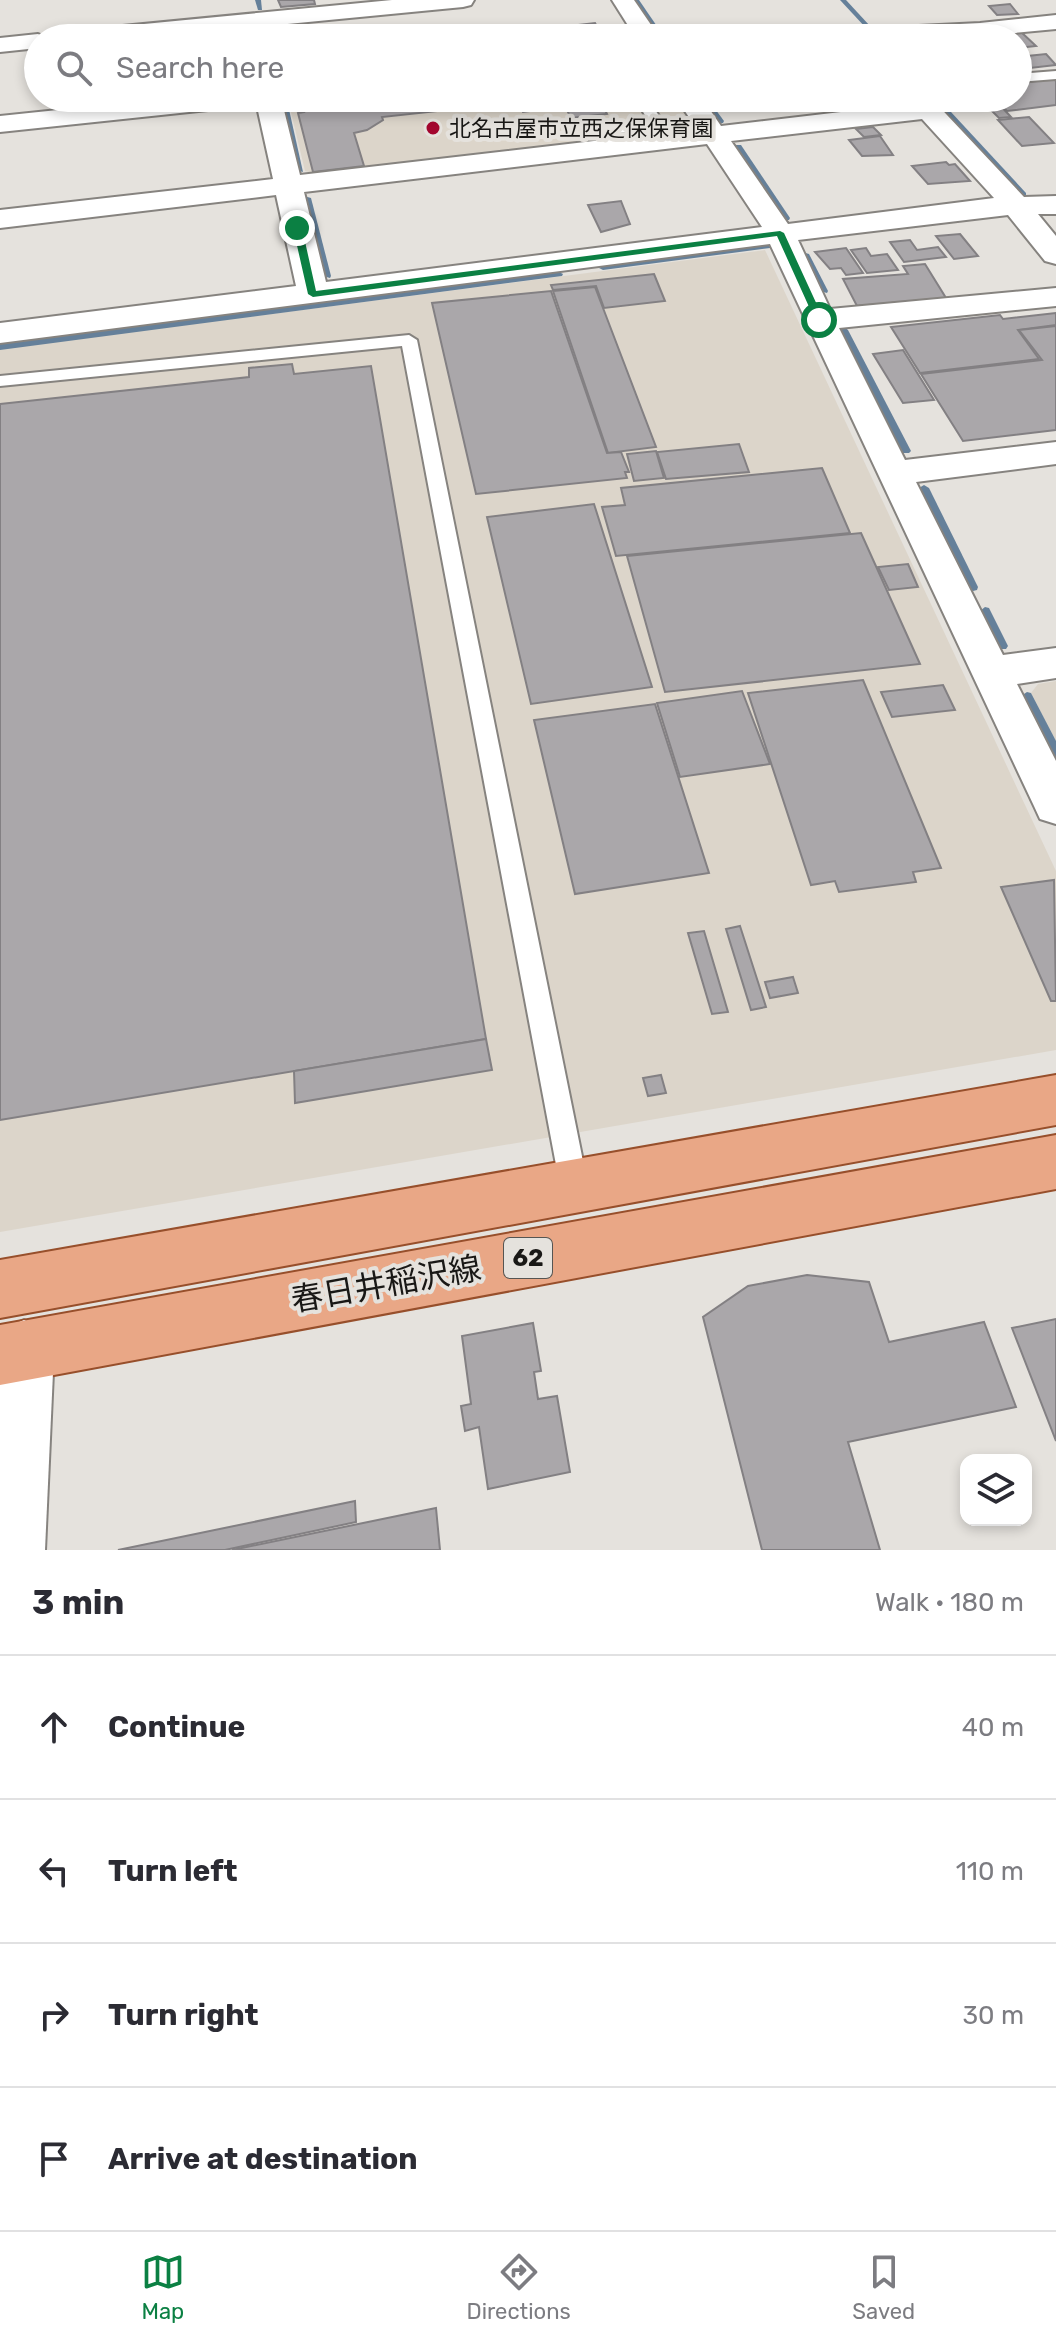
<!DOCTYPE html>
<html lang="en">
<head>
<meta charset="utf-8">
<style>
  :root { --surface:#fff; --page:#f2f2f3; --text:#2b2b33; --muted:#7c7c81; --line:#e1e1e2; --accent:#0b8043 }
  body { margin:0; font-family:Rubik,"Noto Sans JP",sans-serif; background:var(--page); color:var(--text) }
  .controls { position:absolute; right:24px; bottom:24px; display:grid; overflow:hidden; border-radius:16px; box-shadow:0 4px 12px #0003 }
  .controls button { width:72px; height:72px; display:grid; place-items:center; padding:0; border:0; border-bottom:2px solid var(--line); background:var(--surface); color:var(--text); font:40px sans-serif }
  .stop { position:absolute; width:24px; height:24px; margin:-18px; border:6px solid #0b8043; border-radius:50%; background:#fff }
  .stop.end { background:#0b8043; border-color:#fff; box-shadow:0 2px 8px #0008 }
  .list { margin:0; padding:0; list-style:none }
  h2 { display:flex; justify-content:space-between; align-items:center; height:104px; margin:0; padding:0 32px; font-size:34px }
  h2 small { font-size:26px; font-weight:400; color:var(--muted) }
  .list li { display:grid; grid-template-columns:52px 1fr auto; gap:24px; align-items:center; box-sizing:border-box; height:144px; padding:0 32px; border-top:2px solid var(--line) }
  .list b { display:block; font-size:30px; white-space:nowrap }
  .list em { font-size:26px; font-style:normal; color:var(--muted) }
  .icon { flex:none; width:44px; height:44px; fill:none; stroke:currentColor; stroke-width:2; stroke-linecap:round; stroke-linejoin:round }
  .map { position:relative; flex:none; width:1056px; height:1550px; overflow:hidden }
  .search { position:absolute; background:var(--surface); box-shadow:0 4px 12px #0003; left:24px; right:24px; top:24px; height:88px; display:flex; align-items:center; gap:20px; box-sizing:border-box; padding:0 28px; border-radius:44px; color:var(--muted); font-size:30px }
  .sheet { height:680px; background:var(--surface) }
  nav { display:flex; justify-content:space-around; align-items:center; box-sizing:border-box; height:112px; border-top:2px solid var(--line); background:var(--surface); font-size:22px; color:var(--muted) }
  nav a { display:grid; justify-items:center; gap:4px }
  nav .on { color:var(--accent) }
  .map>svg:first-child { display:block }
  .built { fill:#dcd5ca }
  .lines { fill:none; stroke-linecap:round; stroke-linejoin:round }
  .stream { fill:#65809a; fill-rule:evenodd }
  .building { fill:#aaa7aa; stroke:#838083; stroke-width:2 }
  .lane-casing { stroke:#86837f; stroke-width:4 }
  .street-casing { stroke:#86837f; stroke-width:4 }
  .primary-casing { stroke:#974f2b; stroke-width:4 }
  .lane { fill:#fff; fill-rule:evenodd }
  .street { fill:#fff; fill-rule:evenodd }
  .primary { fill:#e9a786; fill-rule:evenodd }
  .route { fill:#0b8043 }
  .poi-dot { fill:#a3052e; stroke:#e5e2dd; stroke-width:3 }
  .labels { text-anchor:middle; stroke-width:8; stroke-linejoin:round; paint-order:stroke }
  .far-poi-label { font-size:22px; fill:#191816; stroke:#e5e2dd; text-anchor:start }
  .shield { fill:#e5e2dd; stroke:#565552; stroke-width:2 }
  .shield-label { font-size:24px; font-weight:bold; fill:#191816 }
  .near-street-label { font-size:32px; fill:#191816; stroke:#e5e2dd }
</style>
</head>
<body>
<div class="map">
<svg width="1056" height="1550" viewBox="0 0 1056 1550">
  <rect width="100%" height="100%" fill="#e5e2dd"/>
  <g class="built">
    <path d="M 306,98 L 515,98 L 523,113 L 674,98 L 692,126 L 687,131 L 313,173 L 305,171 L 289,104 Z"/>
    <path d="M 765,250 L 1056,871 L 1056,1050 L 0,1232 L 0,349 Z"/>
    <path d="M 1056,681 L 1056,742 L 1031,693 L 1038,684 Z"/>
  </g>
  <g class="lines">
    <g class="stream">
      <path d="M 255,0 L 261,0 L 262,10 L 258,10 Z"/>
      <path d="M 633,0 L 639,0 L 665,38 L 659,38 Z"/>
      <path d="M 840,0 L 846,0 L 870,26 L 870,28 L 866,28 Z"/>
      <path d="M 265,26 L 268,28 L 271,38 L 265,38 L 262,28 Z"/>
      <path d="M 701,98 L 707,98 L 724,121 L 723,123 L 717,123 Z"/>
      <path d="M 931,98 L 938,98 L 1026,193 L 1026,197 L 1020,197 Z"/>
      <path d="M 284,103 L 288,105 L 303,172 L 296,170 L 280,105 Z"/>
      <path d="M 735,145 L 741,145 L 790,218 L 789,220 L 783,220 L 734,147 Z"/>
      <path d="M 304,196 L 311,198 L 331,276 L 330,278 L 323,276 Z"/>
      <path d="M 767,244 L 770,244 L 770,248 L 603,270 L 599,268 L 603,266 Z"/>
      <path d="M 802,252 L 809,254 L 828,291 L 827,293 L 820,291 L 801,254 Z"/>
      <path d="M 559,272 L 563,274 L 562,276 L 0,350 L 0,344 Z"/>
      <path d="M 844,327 L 848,330 L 911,451 L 909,453 L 903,453 L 901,451 L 840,330 Z"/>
      <path d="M 924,485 L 929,488 L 978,587 L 977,590 L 973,591 L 968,587 L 919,488 Z"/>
      <path d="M 985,607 L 989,608 L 1008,646 L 1006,649 L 998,649 L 996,646 L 980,611 Z"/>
      <path d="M 1027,692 L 1031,693 L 1056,741 L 1056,758 L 1052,756 L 1021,696 Z"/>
    </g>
  </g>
  <g class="building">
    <path d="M 278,0 L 314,0 L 315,4 L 281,7 Z"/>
    <path d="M 1010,4 L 1018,14 L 997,15 L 989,6 Z"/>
    <path d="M 595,23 L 602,36 L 566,37 L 560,27 Z"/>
    <path d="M 1020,31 L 1036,46 L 1018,48 L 1018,38 L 1003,38 L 998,33 Z"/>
    <path d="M 1046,54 L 1056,65 L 1021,69 L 1018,65 L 1018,57 Z"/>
    <path d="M 1053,79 L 1056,81 L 1056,105 L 1007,111 L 993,98 L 1018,98 L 1018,83 Z"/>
    <path d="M 333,98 L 480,98 L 484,106 L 382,117 L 383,120 L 367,130 L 354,133 L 364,166 L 313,172 L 298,113 L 304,112 L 303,110 L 335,106 Z"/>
    <path d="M 953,98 L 983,98 L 992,107 L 964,110 Z"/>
    <path d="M 541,100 L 546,109 L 523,112 L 518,102 Z"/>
    <path d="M 998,103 L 1011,117 L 999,118 L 989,108 L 992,108 L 989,104 Z"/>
    <path d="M 602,104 L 607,114 L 571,118 L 566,108 Z"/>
    <path d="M 1029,117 L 1054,143 L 1022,146 L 998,120 Z"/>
    <path d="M 873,127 L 881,135 L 864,137 L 856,129 Z"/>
    <path d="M 880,136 L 893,155 L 862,156 L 849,140 Z"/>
    <path d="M 946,162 L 949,165 L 955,164 L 970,181 L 928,184 L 912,166 Z"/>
    <path d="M 621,201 L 630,224 L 601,232 L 588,205 Z"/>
    <path d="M 960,234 L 978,256 L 954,259 L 936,236 Z"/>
    <path d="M 910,240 L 917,250 L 938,247 L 946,257 L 904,262 L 890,242 Z"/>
    <path d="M 846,248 L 863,273 L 846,275 L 841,268 L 830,269 L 815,252 Z"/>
    <path d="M 866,248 L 871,256 L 887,254 L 898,270 L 867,273 L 851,250 Z"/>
    <path d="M 925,264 L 946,298 L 857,306 L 843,279 L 908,274 L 903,266 Z"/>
    <path d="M 654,274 L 665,301 L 604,308 L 596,286 L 553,290 L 551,285 Z"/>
    <path d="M 595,287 L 656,447 L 608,453 L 553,291 Z"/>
    <path d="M 551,291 L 607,453 L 621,452 L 629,472 L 625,472 L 627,478 L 476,494 L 432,303 Z"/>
    <path d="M 1056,313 L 1056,325 L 1018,330 L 1039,359 L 920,373 L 891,327 L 1000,315 L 1003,319 Z"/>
    <path d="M 1056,326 L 1056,430 L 963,441 L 921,374 L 1042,360 L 1019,330 Z"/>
    <path d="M 903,350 L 934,400 L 903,403 L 873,354 Z"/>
    <path d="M 292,364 L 294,374 L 371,366 L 486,1039 L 0,1120 L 0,404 L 249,377 L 249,368 Z"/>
    <path d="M 739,444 L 749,472 L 666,479 L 657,452 Z"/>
    <path d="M 656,451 L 664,478 L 634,481 L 627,454 Z"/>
    <path d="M 822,468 L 850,533 L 616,556 L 602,507 L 625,505 L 621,488 Z"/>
    <path d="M 594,504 L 652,687 L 531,704 L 487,517 Z"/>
    <path d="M 861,533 L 920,664 L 665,692 L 627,556 Z"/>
    <path d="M 908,564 L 918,587 L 889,590 L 878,567 Z"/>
    <path d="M 863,680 L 941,868 L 913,872 L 916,882 L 839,892 L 835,881 L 811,885 L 748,693 Z"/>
    <path d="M 943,685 L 955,710 L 892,717 L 881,692 Z"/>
    <path d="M 742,691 L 770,764 L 680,777 L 657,703 Z"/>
    <path d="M 655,704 L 709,873 L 575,894 L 534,720 Z"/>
    <path d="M 1054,880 L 1056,1001 L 1051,1001 L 1001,887 Z"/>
    <path d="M 740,926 L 766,1007 L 751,1010 L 726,929 Z"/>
    <path d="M 704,931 L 728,1012 L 712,1014 L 688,933 Z"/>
    <path d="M 793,977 L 798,993 L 770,998 L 765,982 Z"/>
    <path d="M 486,1039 L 492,1070 L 295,1103 L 294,1071 Z"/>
    <path d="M 661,1075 L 666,1093 L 648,1096 L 643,1078 Z"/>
    <path d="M 807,1275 L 869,1282 L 889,1342 L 984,1322 L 1016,1407 L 848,1442 L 880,1550 L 762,1550 L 703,1317 L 748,1286 Z"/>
    <path d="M 1056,1319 L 1056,1441 L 1012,1328 Z"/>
    <path d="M 533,1323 L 541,1371 L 534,1372 L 538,1399 L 557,1396 L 570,1472 L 488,1489 L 479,1427 L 465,1431 L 461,1406 L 471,1404 L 462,1336 Z"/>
    <path d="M 355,1501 L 356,1522 L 225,1550 L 118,1550 Z"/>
    <path d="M 436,1508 L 440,1550 L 232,1550 Z"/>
  </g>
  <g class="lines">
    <g class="lane-casing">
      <g id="lane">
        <path d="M 1056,71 L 1056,79 L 1018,82 L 1018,74 Z"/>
        <path d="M 645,101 L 650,102 L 665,125 L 658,129 L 618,133 L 626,147 L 614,150 L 603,130 L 610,126 L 649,122 L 639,105 Z"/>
        <path d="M 409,335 L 417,340 L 588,1186 L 584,1196 L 574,1200 L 564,1196 L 560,1186 L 402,346 L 0,386 L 0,376 Z"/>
      </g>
    </g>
    <g class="street-casing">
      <g id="street">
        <path d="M 392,0 L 474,0 L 471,5 L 463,7 L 144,38 L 59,38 L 63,33 L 71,31 Z"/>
        <path d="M 612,0 L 634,0 L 660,38 L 636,38 Z"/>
        <path d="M 1056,15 L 1056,29 L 962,38 L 804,38 L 808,33 L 816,31 L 980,23 Z"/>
        <path d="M 38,34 L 48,38 L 38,38 L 38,48 L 0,52 L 0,38 Z"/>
        <path d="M 173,98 L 281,98 L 300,175 L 697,129 L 676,98 L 702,98 L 721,126 L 909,104 L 904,98 L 931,98 L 1024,197 L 1056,196 L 1056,214 L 1038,214 L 1056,236 L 1056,264 L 1045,261 L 1008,215 L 798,240 L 830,309 L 1056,288 L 1056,306 L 839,328 L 905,460 L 1056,442 L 1056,464 L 916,482 L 1003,655 L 1056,648 L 1056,678 L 1017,684 L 1056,761 L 1056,824 L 1040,819 L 1034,806 L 770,244 L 0,343 L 0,323 L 296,286 L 276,195 L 0,228 L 0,210 L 273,179 L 256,102 L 246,106 L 0,132 L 0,116 ZM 922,119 L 994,198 L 788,224 L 731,141 ZM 707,144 L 762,227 L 326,282 L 304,192 Z"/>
        <path d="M 24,1320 L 45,1329 L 54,1350 L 45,1550 L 0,1550 L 0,1336 L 3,1329 Z"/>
      </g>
    </g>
    <g class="primary-casing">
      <g id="primary">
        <path d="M 1056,1075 L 1056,1125 L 0,1318 L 0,1260 Z"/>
        <path d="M 1056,1135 L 1056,1189 L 0,1385 L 0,1325 Z"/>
      </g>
    </g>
    <use href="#lane" class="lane"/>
    <use href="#street" class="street"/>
    <use href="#primary" class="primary"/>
  </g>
  <path class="route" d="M 297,225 L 302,228 L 316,291 L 780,231 L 784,233 L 824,320 L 819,323 L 815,320 L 777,236 L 313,297 L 308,294 L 293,228 Z"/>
  <circle class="poi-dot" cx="433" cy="128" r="8"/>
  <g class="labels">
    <g class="far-poi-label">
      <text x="449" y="136">北名古屋市立西之保保育園</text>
    </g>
    <rect class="shield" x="504" y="1238" width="48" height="40" rx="6"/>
    <g class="shield-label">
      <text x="528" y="1266">62</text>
    </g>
    <g class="near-street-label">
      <text transform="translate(386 1284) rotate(-10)" y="11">春日井稲沢線</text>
    </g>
  </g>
</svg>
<div class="controls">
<button><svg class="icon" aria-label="layers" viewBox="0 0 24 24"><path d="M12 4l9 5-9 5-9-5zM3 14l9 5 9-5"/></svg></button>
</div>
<div class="stop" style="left:819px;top:320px"></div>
<div class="stop end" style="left:297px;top:228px"></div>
<div class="search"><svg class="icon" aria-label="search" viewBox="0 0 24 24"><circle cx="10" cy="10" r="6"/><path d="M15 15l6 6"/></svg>Search here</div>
</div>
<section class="sheet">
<h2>3 min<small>Walk · 180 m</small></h2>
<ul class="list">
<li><svg class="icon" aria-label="ahead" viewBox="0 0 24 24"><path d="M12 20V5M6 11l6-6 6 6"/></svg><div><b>Continue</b></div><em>40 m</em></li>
<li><svg class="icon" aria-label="left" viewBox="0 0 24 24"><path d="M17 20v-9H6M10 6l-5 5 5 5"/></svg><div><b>Turn left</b></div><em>110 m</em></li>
<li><svg class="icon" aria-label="right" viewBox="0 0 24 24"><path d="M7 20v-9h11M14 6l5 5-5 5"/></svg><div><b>Turn right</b></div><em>30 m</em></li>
<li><svg class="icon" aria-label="arrive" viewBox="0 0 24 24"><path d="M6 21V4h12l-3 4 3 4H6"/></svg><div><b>Arrive at destination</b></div></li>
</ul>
</section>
<nav>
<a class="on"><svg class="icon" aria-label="map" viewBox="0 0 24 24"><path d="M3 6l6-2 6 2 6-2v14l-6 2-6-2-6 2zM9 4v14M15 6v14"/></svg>Map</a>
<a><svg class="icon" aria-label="directions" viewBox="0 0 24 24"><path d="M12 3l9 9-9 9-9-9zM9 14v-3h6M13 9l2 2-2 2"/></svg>Directions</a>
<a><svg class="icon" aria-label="saved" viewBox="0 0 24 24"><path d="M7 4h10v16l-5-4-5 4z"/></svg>Saved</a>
</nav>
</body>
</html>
